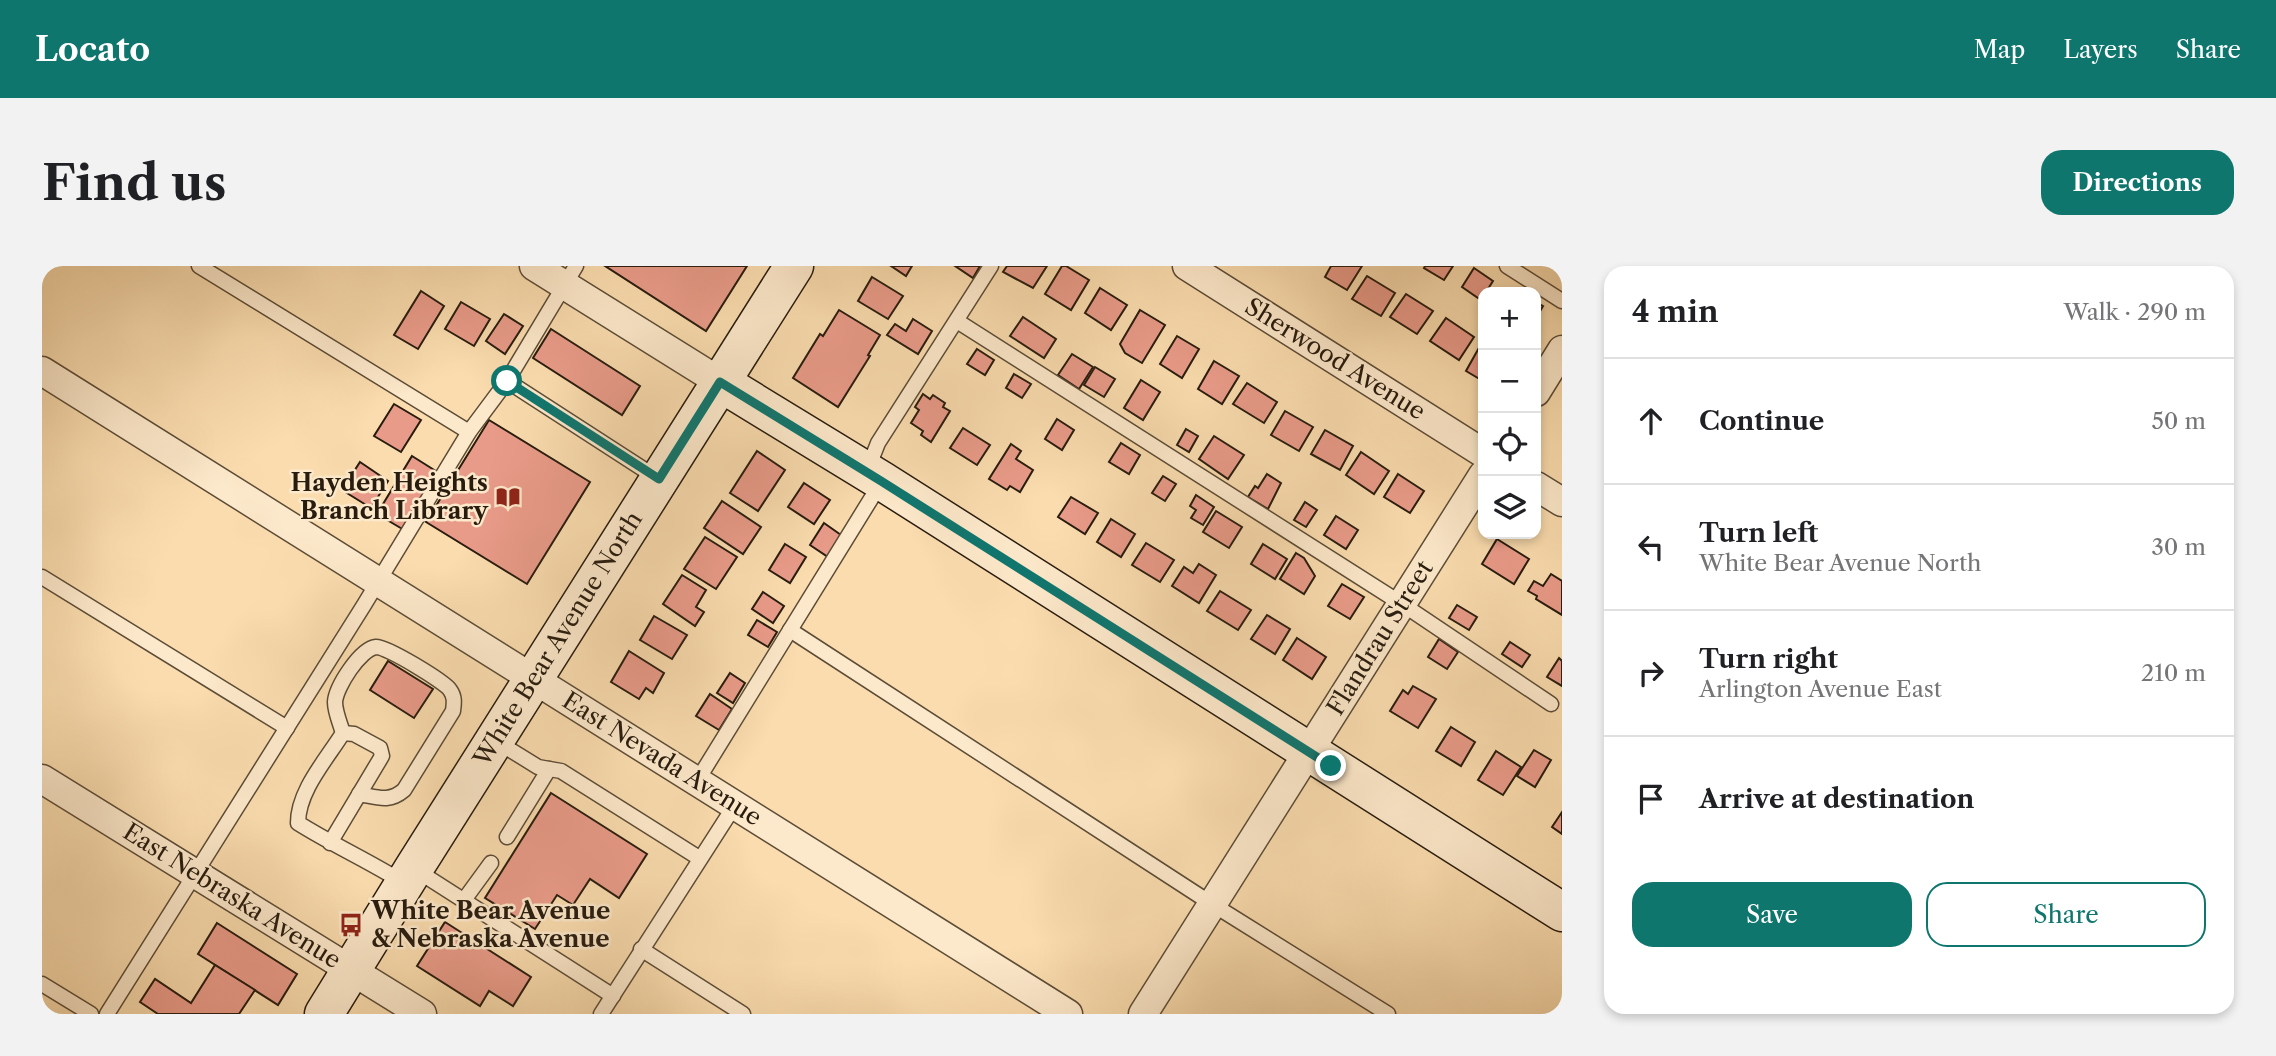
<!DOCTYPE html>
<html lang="en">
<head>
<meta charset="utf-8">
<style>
  :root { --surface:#fff; --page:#f2f2f2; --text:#202124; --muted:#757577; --line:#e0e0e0; --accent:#0f766e }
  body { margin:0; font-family:"Libre Caslon Text",serif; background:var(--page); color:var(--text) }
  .controls { position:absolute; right:21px; top:21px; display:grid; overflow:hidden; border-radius:14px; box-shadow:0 4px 10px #0003 }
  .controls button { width:63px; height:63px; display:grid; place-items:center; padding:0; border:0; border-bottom:2px solid var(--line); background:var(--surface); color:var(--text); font:35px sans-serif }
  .stop { position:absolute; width:21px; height:21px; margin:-16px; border:5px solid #0f766e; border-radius:50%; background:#fff }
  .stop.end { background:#0f766e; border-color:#fff; box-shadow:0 2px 7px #0008 }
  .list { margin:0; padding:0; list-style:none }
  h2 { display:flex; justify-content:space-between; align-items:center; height:91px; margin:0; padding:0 28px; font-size:30px }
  h2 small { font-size:23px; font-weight:400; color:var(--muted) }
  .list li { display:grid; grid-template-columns:46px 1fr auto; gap:21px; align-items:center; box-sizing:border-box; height:126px; padding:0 28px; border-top:2px solid var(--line) }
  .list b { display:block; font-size:26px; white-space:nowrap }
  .list p { margin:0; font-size:23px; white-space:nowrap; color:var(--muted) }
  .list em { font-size:23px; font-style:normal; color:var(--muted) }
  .actions { display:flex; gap:14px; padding:21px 28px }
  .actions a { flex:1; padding:16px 0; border:2px solid var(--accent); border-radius:21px; text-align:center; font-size:24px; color:var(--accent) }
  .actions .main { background:var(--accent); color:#fff }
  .icon { flex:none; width:38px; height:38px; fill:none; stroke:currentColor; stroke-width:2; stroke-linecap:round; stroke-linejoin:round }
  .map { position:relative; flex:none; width:1520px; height:748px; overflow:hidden; border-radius:21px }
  header { display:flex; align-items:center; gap:42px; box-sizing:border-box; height:98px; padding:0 35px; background:var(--accent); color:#fff }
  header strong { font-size:33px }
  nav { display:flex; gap:38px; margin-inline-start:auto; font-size:24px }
  .intro { display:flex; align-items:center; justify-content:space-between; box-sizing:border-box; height:168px; padding:0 42px }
  h1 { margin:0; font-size:49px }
  .button { padding:18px 32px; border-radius:21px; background:var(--accent); color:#fff; font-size:24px; font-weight:700 }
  main { display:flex; gap:42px; padding:0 42px }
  aside { flex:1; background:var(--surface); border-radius:21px; box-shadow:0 4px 10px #0003 }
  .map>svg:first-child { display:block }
  .building { fill:#e99b89; stroke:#281c0f; stroke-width:2 }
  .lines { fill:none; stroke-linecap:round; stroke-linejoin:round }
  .lane-casing { stroke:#5c4c37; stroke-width:17 }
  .street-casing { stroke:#5c4c37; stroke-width:31 }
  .secondary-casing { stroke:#281c0f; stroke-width:41 }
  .lane { stroke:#fce8ca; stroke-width:14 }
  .street { stroke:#fce8ca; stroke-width:28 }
  .secondary { stroke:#fce8ca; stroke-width:38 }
  .route { stroke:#0f766e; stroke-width:9 }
  .labels { text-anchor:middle; stroke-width:5; stroke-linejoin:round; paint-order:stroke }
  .street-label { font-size:24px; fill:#281c0f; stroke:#fce8ca }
  .poi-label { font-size:24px; font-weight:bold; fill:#281c0f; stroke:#fce8ca; text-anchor:end }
</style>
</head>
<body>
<header>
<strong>Locato</strong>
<nav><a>Map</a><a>Layers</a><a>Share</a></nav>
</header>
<div class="intro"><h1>Find us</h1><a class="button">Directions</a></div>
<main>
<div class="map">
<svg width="1520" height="748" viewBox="0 0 1520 748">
  <rect width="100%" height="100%" fill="#fadcae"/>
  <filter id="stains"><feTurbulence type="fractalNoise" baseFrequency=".00286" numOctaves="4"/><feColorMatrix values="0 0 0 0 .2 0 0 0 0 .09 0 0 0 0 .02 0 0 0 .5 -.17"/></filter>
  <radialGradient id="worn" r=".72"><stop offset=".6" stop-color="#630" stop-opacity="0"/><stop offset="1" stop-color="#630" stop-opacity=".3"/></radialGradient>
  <g class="building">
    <path d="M 563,0 L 705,0 L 664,65 Z"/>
    <path d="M 849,0 L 870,0 L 864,10 Z"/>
    <path d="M 913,0 L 938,0 L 931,12 Z"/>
    <path d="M 965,0 L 1005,0 L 991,22 L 961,6 Z"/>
    <path d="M 1020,0 L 1024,0 L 1047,14 L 1029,44 L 1003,28 Z"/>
    <path d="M 1289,0 L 1320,0 L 1305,24 L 1283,11 Z"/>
    <path d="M 1383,0 L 1411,0 L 1402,14 L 1382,2 Z"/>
    <path d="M 1432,2 L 1451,15 L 1444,26 L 1441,26 L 1439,34 L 1420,21 Z"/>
    <path d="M 1325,10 L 1353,27 L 1339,50 L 1310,33 Z"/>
    <path d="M 830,11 L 861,30 L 846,53 L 816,35 Z"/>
    <path d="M 1058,22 L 1085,39 L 1069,64 L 1043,47 Z"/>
    <path d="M 379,25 L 402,40 L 376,83 L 352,69 Z"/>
    <path d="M 1364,28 L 1391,45 L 1375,68 L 1348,51 Z"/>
    <path d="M 419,36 L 448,53 L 432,80 L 403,63 Z"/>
    <path d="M 1494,36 L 1501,40 L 1494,52 Z"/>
    <path d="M 797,44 L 838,69 L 826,89 L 828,90 L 796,141 L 751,112 L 778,68 L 781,70 Z"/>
    <path d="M 1098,44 L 1123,59 L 1100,97 L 1083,87 L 1078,78 Z"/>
    <path d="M 462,48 L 481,60 L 463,88 L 444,75 Z"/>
    <path d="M 981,51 L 1014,73 L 1002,92 L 968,70 Z"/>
    <path d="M 1404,52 L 1432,71 L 1417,94 L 1388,75 Z"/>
    <path d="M 871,53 L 890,65 L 876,88 L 845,69 L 853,58 L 864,65 Z"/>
    <path d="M 509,63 L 598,120 L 580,149 L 491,92 Z"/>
    <path d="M 1135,70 L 1157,83 L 1140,112 L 1118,98 Z"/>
    <path d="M 1438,80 L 1441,82 L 1441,115 L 1424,105 Z"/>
    <path d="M 935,83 L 952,94 L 943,109 L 925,98 Z"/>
    <path d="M 1030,88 L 1051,101 L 1037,123 L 1016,109 Z"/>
    <path d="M 1172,95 L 1197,110 L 1180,138 L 1156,123 Z"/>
    <path d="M 1053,101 L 1073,113 L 1062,131 L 1042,119 Z"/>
    <path d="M 972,108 L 989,118 L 980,132 L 964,122 Z"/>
    <path d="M 1099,114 L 1118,126 L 1101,154 L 1082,142 Z"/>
    <path d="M 1205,117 L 1235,136 L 1222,157 L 1191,138 Z"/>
    <path d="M 881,128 L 888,133 L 891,129 L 903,137 L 901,141 L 908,145 L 889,176 L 879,169 L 881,165 L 869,157 L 877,144 L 873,141 Z"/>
    <path d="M 352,138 L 379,154 L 359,186 L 332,170 Z"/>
    <path d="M 1243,145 L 1271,161 L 1257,185 L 1229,169 Z"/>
    <path d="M 1015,153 L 1032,164 L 1020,184 L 1003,173 Z"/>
    <path d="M 447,154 L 548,216 L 485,318 L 384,256 Z"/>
    <path d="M 921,162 L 948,179 L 935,199 L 908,182 Z"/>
    <path d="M 1144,163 L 1156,170 L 1147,186 L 1135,179 Z"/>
    <path d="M 1283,164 L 1311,180 L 1298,204 L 1269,188 Z"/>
    <path d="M 1172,170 L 1202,189 L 1186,213 L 1157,193 Z"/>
    <path d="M 1079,177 L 1098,189 L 1087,208 L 1067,196 Z"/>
    <path d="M 969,178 L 979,185 L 974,193 L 991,204 L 978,226 L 968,220 L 965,224 L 947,213 Z"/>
    <path d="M 715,185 L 743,204 L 716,245 L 688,227 Z"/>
    <path d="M 1319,186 L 1347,205 L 1332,228 L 1304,209 Z"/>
    <path d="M 370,190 L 397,207 L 362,264 L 335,248 Z"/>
    <path d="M 318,196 L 346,215 L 329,242 L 300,224 Z"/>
    <path d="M 1225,208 L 1239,217 L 1226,243 L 1206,231 L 1213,220 L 1216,222 Z"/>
    <path d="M 1356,208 L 1382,225 L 1368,247 L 1342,231 Z"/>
    <path d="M 1121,210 L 1134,218 L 1123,235 L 1110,227 Z"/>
    <path d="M 762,217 L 788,234 L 772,258 L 746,241 Z"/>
    <path d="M 1154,229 L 1172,241 L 1161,259 L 1149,252 L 1154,244 L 1148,240 Z"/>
    <path d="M 1029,231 L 1056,247 L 1043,268 L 1016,251 Z"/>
    <path d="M 680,235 L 719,261 L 701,288 L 662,262 Z"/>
    <path d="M 1263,236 L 1275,244 L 1264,261 L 1252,254 Z"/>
    <path d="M 1174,245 L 1200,261 L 1187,282 L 1161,266 Z"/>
    <path d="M 1294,250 L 1316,264 L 1304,283 L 1282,269 Z"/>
    <path d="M 1069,253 L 1093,268 L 1079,291 L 1055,276 Z"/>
    <path d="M 782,257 L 799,269 L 786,291 L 768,279 Z"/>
    <path d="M 663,271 L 695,291 L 674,323 L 642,303 Z"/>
    <path d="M 1455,273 L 1487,293 L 1472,318 L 1440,298 Z"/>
    <path d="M 1104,277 L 1132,294 L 1118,316 L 1090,299 Z"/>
    <path d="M 743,278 L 764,291 L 748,317 L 727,304 Z"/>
    <path d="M 1221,278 L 1245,293 L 1233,313 L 1209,298 Z"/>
    <path d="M 1254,287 L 1262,292 L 1273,310 L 1262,328 L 1238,313 Z"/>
    <path d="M 1157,298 L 1174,309 L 1157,337 L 1130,320 L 1142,301 L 1151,307 Z"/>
    <path d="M 1509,308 L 1520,315 L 1520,349 L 1494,333 L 1495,330 L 1486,325 L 1492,315 L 1501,320 Z"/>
    <path d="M 640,309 L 664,324 L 654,341 L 662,346 L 653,360 L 621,338 Z"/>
    <path d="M 1300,318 L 1322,331 L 1308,353 L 1286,340 Z"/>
    <path d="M 1178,325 L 1209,344 L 1196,364 L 1165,345 Z"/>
    <path d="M 721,326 L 742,340 L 731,357 L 710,343 Z"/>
    <path d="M 1415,339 L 1435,351 L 1427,364 L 1407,352 Z"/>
    <path d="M 1225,349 L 1248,363 L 1233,388 L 1209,373 Z"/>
    <path d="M 612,350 L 645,369 L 630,393 L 598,374 Z"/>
    <path d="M 715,354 L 735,366 L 726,381 L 706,369 Z"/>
    <path d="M 1255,372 L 1284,391 L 1270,413 L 1241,394 Z"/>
    <path d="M 1397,373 L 1416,386 L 1405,403 L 1386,391 Z"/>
    <path d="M 1468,376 L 1488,389 L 1480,401 L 1460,388 Z"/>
    <path d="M 587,385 L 622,407 L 611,427 L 604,422 L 597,433 L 569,416 Z"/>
    <path d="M 1517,392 L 1520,395 L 1520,420 L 1505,411 Z"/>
    <path d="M 346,395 L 391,423 L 372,452 L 328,424 Z"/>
    <path d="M 688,407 L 703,417 L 691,437 L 675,427 Z"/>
    <path d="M 1371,420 L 1394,433 L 1376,462 L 1348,445 L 1361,424 L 1366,428 Z"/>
    <path d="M 668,428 L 690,443 L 677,464 L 654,450 Z"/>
    <path d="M 1409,461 L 1433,476 L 1419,500 L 1394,485 Z"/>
    <path d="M 1492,484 L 1509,494 L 1493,521 L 1475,510 Z"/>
    <path d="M 1454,485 L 1479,501 L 1461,529 L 1436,514 Z"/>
    <path d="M 509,527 L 605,588 L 577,632 L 548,613 L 531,639 L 515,629 L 493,663 L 443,632 Z"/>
    <path d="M 1520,546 L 1520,568 L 1510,561 Z"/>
    <path d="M 403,656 L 489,711 L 471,740 L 447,725 L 438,740 L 375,700 Z"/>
    <path d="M 175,657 L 255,708 L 236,739 L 156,688 Z"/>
    <path d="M 173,699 L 213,724 L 197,748 L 116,748 L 98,736 L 113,713 L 149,737 Z"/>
  </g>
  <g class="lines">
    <g class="lane-casing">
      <g id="lane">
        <path d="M 157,0 L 427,166"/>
        <path d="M 1465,0 L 1520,35"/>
        <path d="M 915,55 L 1360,338 L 1509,438"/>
        <path d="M 465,115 L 615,212"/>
        <path d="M 825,205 L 836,177 L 949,0"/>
        <path d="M 0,311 L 245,462"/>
        <path d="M 748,364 L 1170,638 L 1346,748"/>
        <path d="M 301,467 C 298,457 293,446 293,436 C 294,421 318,383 334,381 C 344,380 403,416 408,424 C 413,431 412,437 411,445 L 362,524 C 347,537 335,531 317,528"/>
        <path d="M 454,475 L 496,501 L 519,505 L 657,592"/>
        <path d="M 655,515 L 840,215"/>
        <path d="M 465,571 L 507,503"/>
        <path d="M 288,577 L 340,490 L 338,482 L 312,468 L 301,467 C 284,494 256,525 256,557 C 291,579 327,595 362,617"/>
        <path d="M 374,604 L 571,730"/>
        <path d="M 422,634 L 449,597"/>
        <path d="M 599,683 L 701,748"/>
        <path d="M 0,718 L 49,748"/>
        <path d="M 65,748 L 322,339 L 427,166 L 465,115 L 534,0"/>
        <path d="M 559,748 L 693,539"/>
      </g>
    </g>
    <g class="street-casing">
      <g id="street">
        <path d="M 492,0 L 678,116"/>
        <path d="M 1145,0 L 1441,187"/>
        <path d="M 0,105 L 1026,748"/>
        <path d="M 1494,126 L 1520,84"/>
        <path d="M 1494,220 L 1520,236"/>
        <path d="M 0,513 L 380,748"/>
        <path d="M 1101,748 L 1441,209"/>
      </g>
    </g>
    <g class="secondary-casing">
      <g id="secondary">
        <path d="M 678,116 L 840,215 L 1520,646"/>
        <path d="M 282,748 L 372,602 L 752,0"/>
      </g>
    </g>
    <use href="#lane" class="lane"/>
    <use href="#street" class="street"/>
    <use href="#secondary" class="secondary"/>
  </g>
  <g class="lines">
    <path class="route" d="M 465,115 L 617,213 L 678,116 L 839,215 L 1289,500"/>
  </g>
  <defs>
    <g id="library-bare" transform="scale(1.89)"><path d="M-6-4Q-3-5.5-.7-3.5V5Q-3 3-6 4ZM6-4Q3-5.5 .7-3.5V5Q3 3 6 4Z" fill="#8f2418" stroke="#fce8ca" stroke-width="2.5" paint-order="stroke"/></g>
    <g id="bus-bare" transform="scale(1.89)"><path d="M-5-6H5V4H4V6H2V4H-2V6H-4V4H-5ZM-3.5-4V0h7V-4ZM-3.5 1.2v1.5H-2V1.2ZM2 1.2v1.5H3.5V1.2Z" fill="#8f2418" stroke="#fce8ca" stroke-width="2.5" paint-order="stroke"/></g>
  </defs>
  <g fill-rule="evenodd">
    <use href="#library-bare" x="466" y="231"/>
    <use href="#bus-bare" x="309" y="659"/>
  </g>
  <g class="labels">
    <g class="street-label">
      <text transform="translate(1293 93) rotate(32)" y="8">Sherwood Avenue</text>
      <text transform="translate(1338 372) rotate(-58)" y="8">Flandrau Street</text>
      <text transform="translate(516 373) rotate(-58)" y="8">White Bear Avenue North</text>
      <text transform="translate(620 493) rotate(32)" y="8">East Nevada Avenue</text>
      <text transform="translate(190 630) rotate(32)" y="8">East Nebraska Avenue</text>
    </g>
    <g class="poi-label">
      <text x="446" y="225">Hayden Heights<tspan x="446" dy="28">Branch Library</tspan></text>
      <text x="329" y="653" text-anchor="start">White Bear Avenue<tspan x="329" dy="28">&amp; Nebraska Avenue</tspan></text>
    </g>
  </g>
  <rect width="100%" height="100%" filter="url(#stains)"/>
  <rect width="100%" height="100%" fill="url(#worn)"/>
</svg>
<div class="controls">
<button>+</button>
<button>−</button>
<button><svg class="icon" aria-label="locate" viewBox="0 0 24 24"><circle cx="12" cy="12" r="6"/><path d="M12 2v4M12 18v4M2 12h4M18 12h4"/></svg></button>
<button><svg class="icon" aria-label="layers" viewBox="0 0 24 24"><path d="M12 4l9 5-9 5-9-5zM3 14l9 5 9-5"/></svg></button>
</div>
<div class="stop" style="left:465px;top:115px"></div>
<div class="stop end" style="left:1289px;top:500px"></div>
</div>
<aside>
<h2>4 min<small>Walk · 290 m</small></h2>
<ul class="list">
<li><svg class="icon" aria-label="ahead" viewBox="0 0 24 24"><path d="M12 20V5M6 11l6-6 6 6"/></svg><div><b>Continue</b></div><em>50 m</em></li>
<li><svg class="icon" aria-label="left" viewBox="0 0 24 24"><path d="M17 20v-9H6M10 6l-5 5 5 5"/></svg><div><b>Turn left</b><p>White Bear Avenue North</p></div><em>30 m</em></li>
<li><svg class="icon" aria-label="right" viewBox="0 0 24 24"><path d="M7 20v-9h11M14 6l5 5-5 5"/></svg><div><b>Turn right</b><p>Arlington Avenue East</p></div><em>210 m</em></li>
<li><svg class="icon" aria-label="arrive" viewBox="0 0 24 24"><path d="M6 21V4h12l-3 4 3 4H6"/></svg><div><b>Arrive at destination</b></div></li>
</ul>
<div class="actions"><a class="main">Save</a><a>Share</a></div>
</aside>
</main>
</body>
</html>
